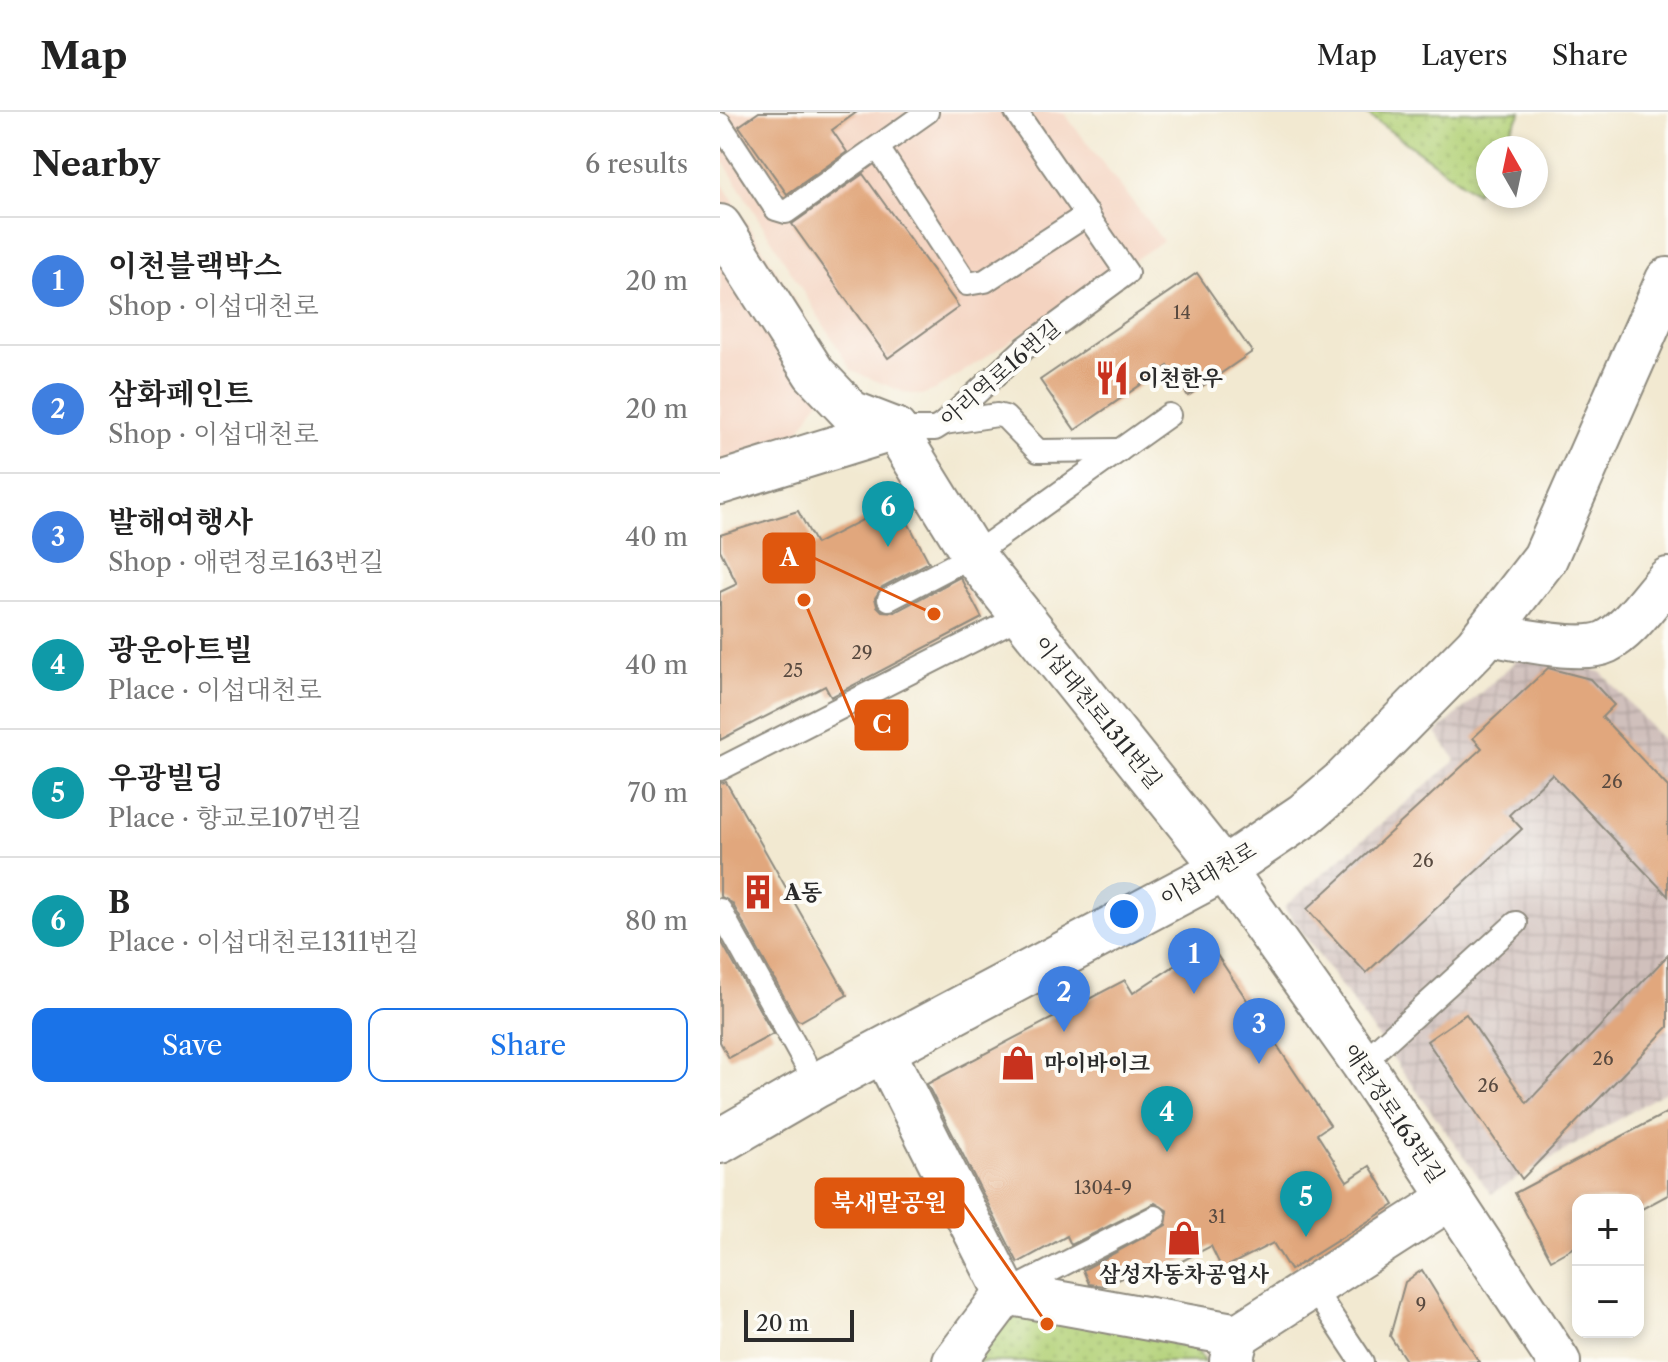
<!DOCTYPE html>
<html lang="en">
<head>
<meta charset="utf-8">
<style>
  :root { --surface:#fff; --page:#f6f6f6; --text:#222; --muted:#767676; --line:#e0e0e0; --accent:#1a73e8 }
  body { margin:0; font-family:"Libre Caslon Text","Noto Serif KR",serif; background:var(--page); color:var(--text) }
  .controls { position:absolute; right:24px; bottom:24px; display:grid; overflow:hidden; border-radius:16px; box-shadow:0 4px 12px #0003 }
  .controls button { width:72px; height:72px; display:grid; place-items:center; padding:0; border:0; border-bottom:2px solid var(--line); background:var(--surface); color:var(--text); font:40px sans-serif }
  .compass { position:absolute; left:756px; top:24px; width:72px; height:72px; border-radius:50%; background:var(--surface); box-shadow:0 4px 12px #0003; rotate:351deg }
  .scale { position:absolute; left:24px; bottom:20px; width:110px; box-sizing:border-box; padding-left:8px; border:4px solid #2b2b2b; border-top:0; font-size:22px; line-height:28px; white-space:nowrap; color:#2b2b2b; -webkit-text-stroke:6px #fdfcf7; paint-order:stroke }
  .you { position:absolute; left:404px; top:802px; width:28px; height:28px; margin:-20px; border:6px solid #fff; border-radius:50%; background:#1a73e8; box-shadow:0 0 0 12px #1a73e833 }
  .badge { display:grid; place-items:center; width:52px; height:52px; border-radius:50%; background:var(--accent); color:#fff; font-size:26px; font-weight:700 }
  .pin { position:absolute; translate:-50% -66px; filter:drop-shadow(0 2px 4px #0008) }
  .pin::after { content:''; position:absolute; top:42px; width:28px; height:24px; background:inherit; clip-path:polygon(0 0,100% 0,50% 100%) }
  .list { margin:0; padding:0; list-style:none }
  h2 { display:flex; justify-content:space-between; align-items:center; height:104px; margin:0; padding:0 32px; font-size:34px }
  h2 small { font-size:26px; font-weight:400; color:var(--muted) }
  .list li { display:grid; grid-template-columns:52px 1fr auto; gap:24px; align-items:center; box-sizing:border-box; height:128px; padding:0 32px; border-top:2px solid var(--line) }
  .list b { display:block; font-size:30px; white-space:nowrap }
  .list p { margin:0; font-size:26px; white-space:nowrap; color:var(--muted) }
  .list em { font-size:26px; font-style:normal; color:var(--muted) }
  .actions { display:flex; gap:16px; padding:24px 32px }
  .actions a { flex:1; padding:18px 0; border:2px solid var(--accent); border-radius:16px; text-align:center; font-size:28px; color:var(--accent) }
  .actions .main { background:var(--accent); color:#fff }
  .map { position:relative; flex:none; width:948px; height:1250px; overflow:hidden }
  header { display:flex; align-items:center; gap:48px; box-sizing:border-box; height:112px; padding:0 40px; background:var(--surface); border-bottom:2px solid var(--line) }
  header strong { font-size:38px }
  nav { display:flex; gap:44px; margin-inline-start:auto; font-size:28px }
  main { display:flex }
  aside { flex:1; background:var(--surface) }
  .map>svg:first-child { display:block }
  .built { fill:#f4d3c0 }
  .industrial { fill:url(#industrial-grid) }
  .park { fill:url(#park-dots); stroke:#6f7e52; stroke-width:2 }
  .building { fill:#e1a77d }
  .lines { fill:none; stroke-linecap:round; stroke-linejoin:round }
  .service-casing { stroke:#8e8a7e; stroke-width:26 }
  .minor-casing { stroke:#8e8a7e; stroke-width:46 }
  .secondary-casing { stroke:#8e8a7e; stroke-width:48 }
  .service { stroke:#fff; stroke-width:22 }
  .minor { stroke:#fff; stroke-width:42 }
  .secondary { stroke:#fff; stroke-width:44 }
  .labels { text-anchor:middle; stroke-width:8; stroke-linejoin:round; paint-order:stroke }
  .number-label { font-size:18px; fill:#584a40 }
  .street-label { font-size:22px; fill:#2b2b2b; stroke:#fdfcf7 }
  .poi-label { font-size:22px; font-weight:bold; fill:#2b2b2b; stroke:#fdfcf7; text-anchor:start }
  .leader { fill:none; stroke:#df570e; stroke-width:3 }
  .callout-dot { fill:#df570e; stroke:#fdfcf7; stroke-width:3 }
  .callout { fill:#df570e; stroke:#df570e; stroke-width:3 }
  .callout-label { font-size:24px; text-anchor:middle; font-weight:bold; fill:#fff }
</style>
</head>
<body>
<header>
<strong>Map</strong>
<nav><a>Map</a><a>Layers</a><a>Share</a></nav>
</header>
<main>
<aside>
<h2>Nearby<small>6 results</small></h2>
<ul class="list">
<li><span class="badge" style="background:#3f7fe0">1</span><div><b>이천블랙박스</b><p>Shop · 이섭대천로</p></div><em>20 m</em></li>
<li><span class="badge" style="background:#3f7fe0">2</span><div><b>삼화페인트</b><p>Shop · 이섭대천로</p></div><em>20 m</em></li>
<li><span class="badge" style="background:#3f7fe0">3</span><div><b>발해여행사</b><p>Shop · 애련정로163번길</p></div><em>40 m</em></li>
<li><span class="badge" style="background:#0f9aa8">4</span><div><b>광운아트빌</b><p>Place · 이섭대천로</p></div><em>40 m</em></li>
<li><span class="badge" style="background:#0f9aa8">5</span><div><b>우광빌딩</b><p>Place · 향교로107번길</p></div><em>70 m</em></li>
<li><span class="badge" style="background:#0f9aa8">6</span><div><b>B</b><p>Place · 이섭대천로1311번길</p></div><em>80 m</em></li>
</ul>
<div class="actions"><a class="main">Save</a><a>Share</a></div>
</aside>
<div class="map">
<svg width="948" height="1250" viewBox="0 0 948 1250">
  <defs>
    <pattern id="industrial-grid" width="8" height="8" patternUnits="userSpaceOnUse" patternTransform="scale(2)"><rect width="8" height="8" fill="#d0c0bc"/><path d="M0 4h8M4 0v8" fill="none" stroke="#b3a5a2"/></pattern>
    <pattern id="park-dots" width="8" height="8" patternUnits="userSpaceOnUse" patternTransform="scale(2)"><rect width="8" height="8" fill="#b3d178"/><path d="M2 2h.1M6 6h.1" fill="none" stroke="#9ab468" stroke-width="1.8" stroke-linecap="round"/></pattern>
  </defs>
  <rect width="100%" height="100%" fill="#fdfcf7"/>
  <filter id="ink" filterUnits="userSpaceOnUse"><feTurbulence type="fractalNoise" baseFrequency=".0125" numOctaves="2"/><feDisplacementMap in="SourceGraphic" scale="16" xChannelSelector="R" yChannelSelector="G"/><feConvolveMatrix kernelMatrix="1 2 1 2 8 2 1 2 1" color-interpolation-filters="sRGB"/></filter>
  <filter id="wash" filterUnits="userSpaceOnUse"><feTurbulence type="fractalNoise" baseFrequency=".006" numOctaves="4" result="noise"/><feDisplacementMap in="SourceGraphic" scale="32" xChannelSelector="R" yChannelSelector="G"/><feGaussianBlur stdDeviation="1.8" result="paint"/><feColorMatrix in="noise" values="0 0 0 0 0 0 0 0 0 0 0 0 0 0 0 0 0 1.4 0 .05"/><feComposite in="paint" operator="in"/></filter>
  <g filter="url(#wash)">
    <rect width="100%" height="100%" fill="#f2e9d1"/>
    <g class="built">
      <path d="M 0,0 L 343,0 L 443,129 L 215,278 L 201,283 L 186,281 L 132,259 L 0,44 Z"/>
      <path d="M 0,68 L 118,259 L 74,327 L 0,364 Z"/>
    </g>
    <path class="industrial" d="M 806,540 L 881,560 L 948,634 L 948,978 L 771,1082 L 564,795 L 736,648 L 716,621 Z"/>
    <g class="park">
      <path d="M 644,0 L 801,0 L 781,36 L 768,36 L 768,58 L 756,81 Z"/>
      <path d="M 290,1192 L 477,1237 L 484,1250 L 248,1250 Z"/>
    </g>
    <g id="blocks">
      <g class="building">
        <path d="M 39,0 L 137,0 L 112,18 L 127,40 L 67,82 L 19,14 Z"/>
        <path d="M 143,62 L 239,195 L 168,246 L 72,112 Z"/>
        <path d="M 477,161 L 532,240 L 468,284 L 448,254 L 355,318 L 320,268 Z"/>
        <path d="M 177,390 L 209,450 L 162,475 L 155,486 L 157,494 L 162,499 L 175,500 L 240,465 L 262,506 L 111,585 L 105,574 L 0,628 L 0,480 L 17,472 L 0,438 L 0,423 L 78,399 L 96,432 Z"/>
        <path d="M 828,556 L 870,567 L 894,593 L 882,605 L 948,675 L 948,784 L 832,662 L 789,703 L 802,717 L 646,861 L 587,797 L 762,636 L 753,626 Z"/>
        <path d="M 6,670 L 127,883 L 81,909 L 77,908 L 12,791 L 0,784 L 0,671 Z"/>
        <path d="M 0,827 L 53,922 L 9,946 L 0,930 Z"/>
        <path d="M 489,831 L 610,1013 L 597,1022 L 627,1069 L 650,1054 L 674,1093 L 570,1158 L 553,1131 L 502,1157 L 491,1134 L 433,1164 L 428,1154 L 384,1174 L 369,1172 L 363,1158 L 446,1113 L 448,1099 L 435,1091 L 351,1133 L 347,1124 L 298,1151 L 207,972 L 405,868 L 413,881 Z"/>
        <path d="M 948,843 L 948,915 L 802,1067 L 707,929 L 746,902 L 807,991 Z"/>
        <path d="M 948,1000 L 948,1083 L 918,1099 L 918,1088 L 858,1088 L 858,1133 L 831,1148 L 795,1081 Z"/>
        <path d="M 702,1158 L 737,1215 L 759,1250 L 687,1250 L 670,1224 L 685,1170 Z"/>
      </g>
    </g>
  </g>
  <g filter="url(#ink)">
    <use href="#blocks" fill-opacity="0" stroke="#8e8a7e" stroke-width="2"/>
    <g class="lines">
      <g class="service-casing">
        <g id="service">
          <path d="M 0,12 L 56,97 L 66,100 L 207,0"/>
          <path d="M 158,36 L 247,172 L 265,169 L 368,102"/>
          <path d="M 224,311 L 277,303 L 285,305 L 318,339 L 400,338"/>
          <path d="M 175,317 L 215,317 L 223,312 L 305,236 L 407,161 L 296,0"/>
          <path d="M 169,487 L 253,443 L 449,303"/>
          <path d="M 0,657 L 301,504"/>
          <path d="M 0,798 L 97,973"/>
          <path d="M 642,951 L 796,811"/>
          <path d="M 593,1176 L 642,1250"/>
          <path d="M 291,1179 L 435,1105"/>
        </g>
      </g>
      <g class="minor-casing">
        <g id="minor">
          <path d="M 0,114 L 94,261 L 131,300 L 175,317"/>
          <path d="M 175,317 L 253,443 L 504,757 L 642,951 L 839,1250"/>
          <path d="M 0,371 L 175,317"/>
          <path d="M 767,522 C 796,526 861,542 886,530 C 910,518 930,486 948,467"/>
          <path d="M 163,938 L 286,1181 L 518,1223"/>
          <path d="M 511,1249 L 518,1223 L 731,1086"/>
          <path d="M 234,1250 L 286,1181"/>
        </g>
      </g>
      <g class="secondary-casing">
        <path id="secondary" d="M 0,1029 L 97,973 L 504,757 L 584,703 L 624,669 L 757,534 L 825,446 L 948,168"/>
      </g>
      <use href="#service" class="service"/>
      <use href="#minor" class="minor"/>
      <use href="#secondary" class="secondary"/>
    </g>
  </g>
  <defs>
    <g id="restaurant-bare" transform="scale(2.76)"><path d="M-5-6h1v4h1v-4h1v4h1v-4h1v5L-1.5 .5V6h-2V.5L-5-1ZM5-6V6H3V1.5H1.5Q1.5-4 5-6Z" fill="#c8321e" stroke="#fdfcf7" stroke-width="2.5" paint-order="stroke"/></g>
    <g id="building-bare" transform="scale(2.76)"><path d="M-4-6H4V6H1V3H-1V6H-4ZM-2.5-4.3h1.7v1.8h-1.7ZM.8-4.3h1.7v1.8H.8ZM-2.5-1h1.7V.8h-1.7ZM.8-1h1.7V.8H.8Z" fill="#c8321e" stroke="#fdfcf7" stroke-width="2.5" paint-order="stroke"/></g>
    <g id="shop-bare" transform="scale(2.76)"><path d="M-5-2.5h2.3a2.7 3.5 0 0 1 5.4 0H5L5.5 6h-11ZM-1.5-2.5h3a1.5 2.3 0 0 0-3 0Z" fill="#c8321e" stroke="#fdfcf7" stroke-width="2.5" paint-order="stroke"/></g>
  </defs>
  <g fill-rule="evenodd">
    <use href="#restaurant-bare" x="392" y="266"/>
    <use href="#building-bare" x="38" y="780"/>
    <use href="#shop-bare" x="298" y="951"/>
    <use href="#shop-bare" x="464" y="1126"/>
  </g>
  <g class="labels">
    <g class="number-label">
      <text x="462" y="207">14</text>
      <text x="142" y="547">29</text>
      <text x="73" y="565">25</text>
      <text x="892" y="676">26</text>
      <text x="703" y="755">26</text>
      <text x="883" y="953">26</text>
      <text x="768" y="980">26</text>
      <text x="383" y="1082">1304-9</text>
      <text x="497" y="1111">31</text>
      <text x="701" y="1199">9</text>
    </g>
    <g class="street-label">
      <text transform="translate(280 261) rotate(-41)" y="8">아리역로16번길</text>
      <text transform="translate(378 600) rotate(51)" y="8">이섭대천로1311번길</text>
      <text transform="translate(488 762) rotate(-30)" y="8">이섭대천로</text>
      <text transform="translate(674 1001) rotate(56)" y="8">애련정로163번길</text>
    </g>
    <g class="poi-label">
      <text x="418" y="274">이천한우</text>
      <text x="64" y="788">A동</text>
      <text x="324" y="959">마이바이크</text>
      <text x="464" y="1170" text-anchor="middle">삼성자동차공업사</text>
    </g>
  </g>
  <path class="leader" d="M214 502L94 446M84 488L136 613M327 1212L243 1091"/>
  <g class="callout-dot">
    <circle cx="214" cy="502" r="8"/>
    <circle cx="84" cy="488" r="8"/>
    <circle cx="327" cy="1212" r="8"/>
  </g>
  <g class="callout">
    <rect x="44" y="422" width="50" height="48" rx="8"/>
    <rect x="136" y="589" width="51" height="48" rx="8"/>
    <rect x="96" y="1067" width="147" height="48" rx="8"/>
  </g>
  <g class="callout-label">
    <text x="69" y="454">A</text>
    <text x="162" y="621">C</text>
    <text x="169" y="1099">북새말공원</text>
  </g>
</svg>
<div class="controls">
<button>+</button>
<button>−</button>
</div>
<svg class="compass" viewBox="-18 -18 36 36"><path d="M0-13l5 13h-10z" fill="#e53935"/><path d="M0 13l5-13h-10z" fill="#767676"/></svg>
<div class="scale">20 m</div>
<div class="you"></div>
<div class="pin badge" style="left:474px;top:882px;background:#3f7fe0">1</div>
<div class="pin badge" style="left:344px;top:920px;background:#3f7fe0">2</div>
<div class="pin badge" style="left:539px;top:952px;background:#3f7fe0">3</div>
<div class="pin badge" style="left:447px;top:1040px;background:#0f9aa8">4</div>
<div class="pin badge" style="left:586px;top:1125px;background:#0f9aa8">5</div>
<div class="pin badge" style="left:168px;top:435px;background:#0f9aa8">6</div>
</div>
</main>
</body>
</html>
